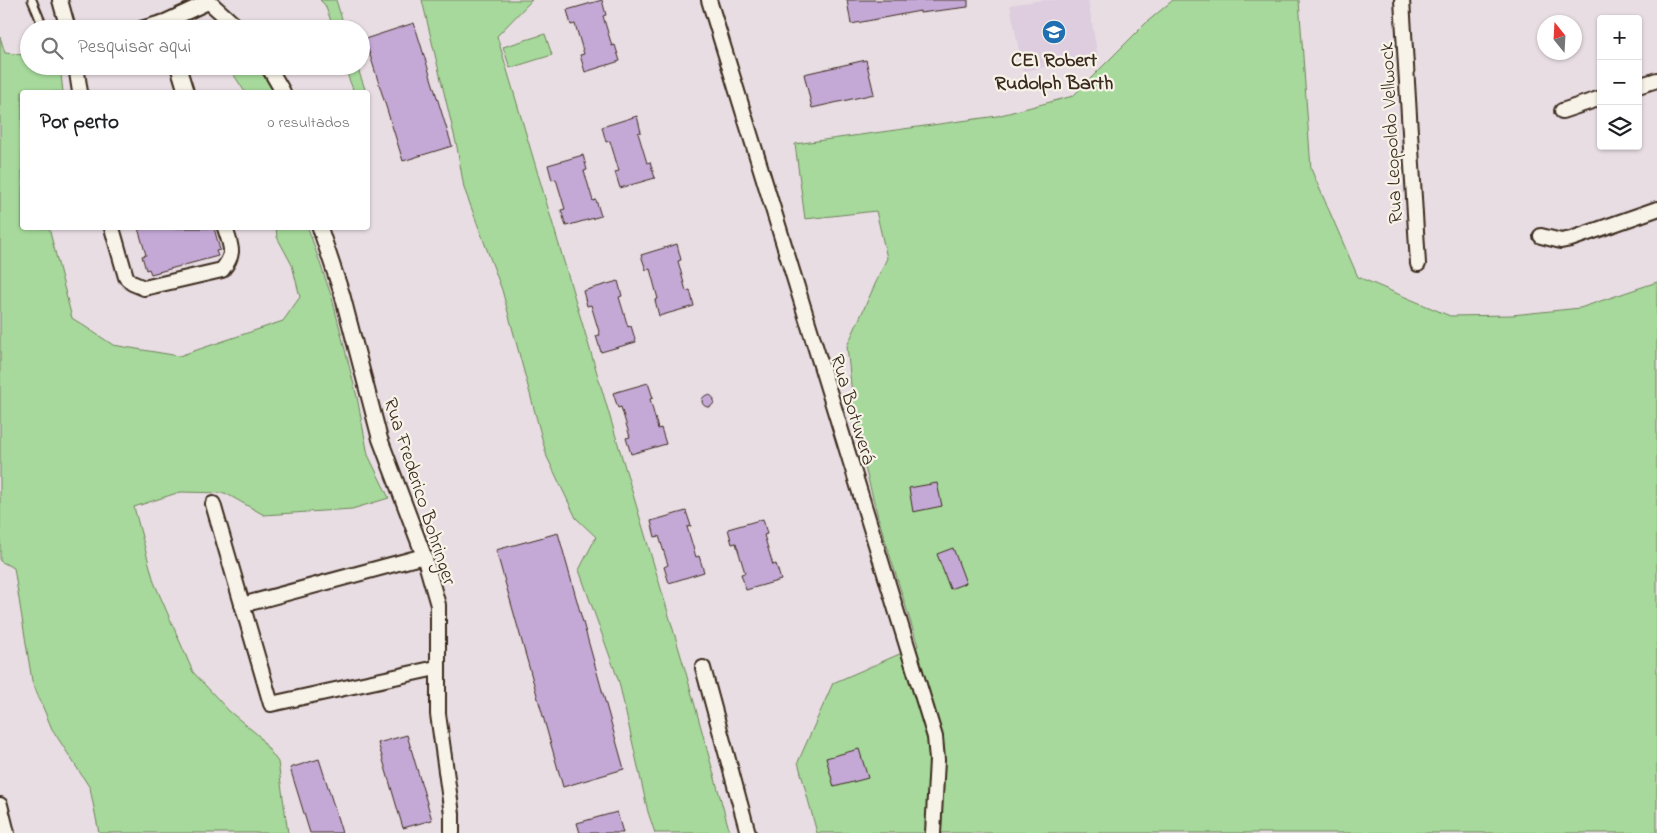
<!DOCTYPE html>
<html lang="pt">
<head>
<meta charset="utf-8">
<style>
  :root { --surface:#fff; --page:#f6f6f6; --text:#202124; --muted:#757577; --line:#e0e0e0 }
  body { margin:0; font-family:"Indie Flower",sans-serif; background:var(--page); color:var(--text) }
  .controls { position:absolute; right:15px; top:15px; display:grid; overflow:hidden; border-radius:5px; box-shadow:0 1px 4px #0004 }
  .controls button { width:45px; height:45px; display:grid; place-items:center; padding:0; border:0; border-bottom:1px solid var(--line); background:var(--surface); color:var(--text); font:25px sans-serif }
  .compass { position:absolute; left:1537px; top:15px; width:45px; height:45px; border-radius:50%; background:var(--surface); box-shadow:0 1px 4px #0004; rotate:342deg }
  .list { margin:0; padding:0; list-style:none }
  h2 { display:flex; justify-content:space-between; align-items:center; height:65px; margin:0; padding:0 20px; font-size:21px }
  h2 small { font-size:16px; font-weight:400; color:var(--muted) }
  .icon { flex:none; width:28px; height:28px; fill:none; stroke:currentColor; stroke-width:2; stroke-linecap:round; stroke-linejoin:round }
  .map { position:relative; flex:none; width:1657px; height:833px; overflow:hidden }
  .search { position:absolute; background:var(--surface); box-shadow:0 1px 4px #0004; left:20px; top:20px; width:350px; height:55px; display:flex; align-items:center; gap:12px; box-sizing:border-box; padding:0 18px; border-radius:28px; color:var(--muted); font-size:19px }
  .panel { position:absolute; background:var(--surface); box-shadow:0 1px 4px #0004; left:20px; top:90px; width:350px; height:140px; border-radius:5px }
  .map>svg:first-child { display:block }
  .built { fill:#ddcddf }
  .green { fill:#a6d99b; stroke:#70825c }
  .building { fill:#c4a9d6; stroke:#3b2a1e }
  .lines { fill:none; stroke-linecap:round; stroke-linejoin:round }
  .lane-casing { stroke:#3b2a1e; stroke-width:11 }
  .street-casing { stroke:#3b2a1e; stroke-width:18 }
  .lane { stroke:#f7f3e8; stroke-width:7 }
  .street { stroke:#f7f3e8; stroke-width:14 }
  .labels { text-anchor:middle; stroke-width:4.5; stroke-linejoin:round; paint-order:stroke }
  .poi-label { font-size:20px; font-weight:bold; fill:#3b2a1e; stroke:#f7f3e8 }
  .street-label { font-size:20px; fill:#3b2a1e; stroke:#f7f3e8 }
</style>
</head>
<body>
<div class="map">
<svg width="1657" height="833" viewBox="0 0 1657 833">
  <rect width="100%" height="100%" fill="#e8dde3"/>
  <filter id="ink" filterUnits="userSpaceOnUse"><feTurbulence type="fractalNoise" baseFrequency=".02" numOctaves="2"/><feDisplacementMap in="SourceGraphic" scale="10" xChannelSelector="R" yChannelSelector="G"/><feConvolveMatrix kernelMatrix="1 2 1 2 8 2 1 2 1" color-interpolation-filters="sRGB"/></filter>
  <g filter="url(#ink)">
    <path class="built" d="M 1042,0 L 1088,0 L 1098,58 L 1023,71 L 1010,5 Z"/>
    <g class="green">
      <path d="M 320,0 L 336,0 L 345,29 L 334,29 L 325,5 Z"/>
      <path d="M 422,0 L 532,0 L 497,36 L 686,673 L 730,833 L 655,833 L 648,812 L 619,682 L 579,570 L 596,537 L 576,518 L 547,457 L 502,290 L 464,188 L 457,147 Z"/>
      <path d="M 1173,0 L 1299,0 L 1311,169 L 1358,277 L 1450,316 L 1512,315 L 1580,308 L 1657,282 L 1657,833 L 817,833 L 798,762 L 833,683 L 918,646 L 878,517 L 856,433 L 847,346 L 887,258 L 876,211 L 805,219 L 795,144 L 997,116 L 1073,96 L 1147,22 Z"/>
      <path d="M 545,34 L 552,55 L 510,68 L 503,47 Z"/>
      <path d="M 0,37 L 5,53 L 24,55 L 29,50 L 29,66 L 60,66 L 63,92 L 22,92 L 22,228 L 49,228 L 72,318 L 113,345 L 179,356 L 283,321 L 300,297 L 292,265 L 277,237 L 276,228 L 308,228 L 332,298 L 357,397 L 368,455 L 389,498 L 352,509 L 264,515 L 225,493 L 180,492 L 134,507 L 154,582 L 193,672 L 229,711 L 258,735 L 278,762 L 288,833 L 99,833 L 90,788 L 52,729 L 32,681 L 14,568 L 0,561 Z"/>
      <path d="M 228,66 L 257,66 L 274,92 L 245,92 Z"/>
      <path d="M 344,66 L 357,66 L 366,92 L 354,92 Z"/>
    </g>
    <g class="building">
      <path d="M 602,0 L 606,15 L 603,16 L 612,46 L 615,45 L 620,61 L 585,72 L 580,55 L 584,54 L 575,24 L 571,25 L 567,10 Z"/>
      <path d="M 847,0 L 968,0 L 968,7 L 920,13 L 920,11 L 851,24 Z"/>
      <path d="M 414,23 L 452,146 L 403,161 L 365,39 Z"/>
      <path d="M 866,60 L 874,94 L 812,108 L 804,74 Z"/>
      <path d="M 637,116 L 641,132 L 638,133 L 647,163 L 650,162 L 655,178 L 620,188 L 615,172 L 619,171 L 610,141 L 606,142 L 602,127 Z"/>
      <path d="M 583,155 L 587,170 L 584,171 L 593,201 L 596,200 L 601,216 L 566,226 L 561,210 L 565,209 L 556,179 L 552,180 L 548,165 Z"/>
      <path d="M 138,228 L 214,228 L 220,250 L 216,251 L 218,256 L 151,274 L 149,269 L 146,270 L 142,256 L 146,255 Z"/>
      <path d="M 677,244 L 681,260 L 678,261 L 686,291 L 690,290 L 694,306 L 659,316 L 655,300 L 658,299 L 650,269 L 646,270 L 641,255 Z"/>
      <path d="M 618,281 L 622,296 L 619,297 L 628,327 L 631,326 L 636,342 L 601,352 L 596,336 L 600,335 L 591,305 L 587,306 L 583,291 Z"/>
      <path d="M 648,383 L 653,398 L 650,399 L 658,429 L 661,428 L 666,444 L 631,454 L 626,438 L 630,437 L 621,407 L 618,408 L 613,393 Z"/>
      <circle cx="708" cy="401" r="6"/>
      <path d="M 937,483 L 942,506 L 913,512 L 909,488 Z"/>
      <path d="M 686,511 L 691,526 L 687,527 L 696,557 L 699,556 L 704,572 L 669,583 L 664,567 L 668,565 L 659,536 L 655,537 L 651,521 Z"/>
      <path d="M 763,519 L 767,534 L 764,535 L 773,565 L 776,564 L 781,580 L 746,590 L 741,574 L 745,573 L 736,543 L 732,544 L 728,529 Z"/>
      <path d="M 558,533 L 624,769 L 563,787 L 496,550 Z"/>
      <path d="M 953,548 L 966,583 L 950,589 L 937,554 Z"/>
      <path d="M 407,735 L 432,820 L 403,828 L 378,743 Z"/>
      <path d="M 859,749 L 868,778 L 834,787 L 826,758 Z"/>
      <path d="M 319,759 L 328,787 L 342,833 L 310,833 L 299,797 L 290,768 Z"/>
      <path d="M 617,812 L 623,833 L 580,833 L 577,823 Z"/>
    </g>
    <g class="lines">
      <g class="lane-casing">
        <path id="lane" d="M 32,0 L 44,29"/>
      </g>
      <g class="street-casing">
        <g id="street">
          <path d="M 60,0 L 68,29"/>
          <path d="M 207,0 L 239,29"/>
          <path d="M 709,0 L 935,737 L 937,760 L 933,833"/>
          <path d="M 1402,0 L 1418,264"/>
          <path d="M 141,29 L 165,22 L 208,2"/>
          <path d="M 76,66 L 80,92"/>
          <path d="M 178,66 L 186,92"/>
          <path d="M 268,66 L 283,92"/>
          <path d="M 1638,86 L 1657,80"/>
          <path d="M 1562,111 L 1601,98"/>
          <path d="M 112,228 L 126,277 L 132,283 L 144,288 L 222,270 C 236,253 231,247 225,228"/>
          <path d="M 320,228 L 342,294 L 380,439 L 424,556 L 438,605 L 438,714 L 452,814 L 452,833"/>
          <path d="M 1541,236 L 1561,241 L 1571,239 L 1657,209"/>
          <path d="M 213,504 L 271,704 L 436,668"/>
          <path d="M 242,605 L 424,556"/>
          <path d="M 703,668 L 748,833"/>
          <path d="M 0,805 L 7,833"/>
        </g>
      </g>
      <use href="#lane" class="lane"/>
      <use href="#street" class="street"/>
    </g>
  </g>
  <defs>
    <g id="school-disc" transform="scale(1.25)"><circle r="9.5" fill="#1f6fb2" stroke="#f7f3e8"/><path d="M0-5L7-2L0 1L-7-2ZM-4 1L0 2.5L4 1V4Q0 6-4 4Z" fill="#fff"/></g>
  </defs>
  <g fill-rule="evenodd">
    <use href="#school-disc" x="1054" y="32"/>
  </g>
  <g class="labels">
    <g class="poi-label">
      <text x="1054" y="66">CEI Robert<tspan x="1054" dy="23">Rudolph Barth</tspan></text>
    </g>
    <g class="street-label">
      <text transform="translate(1390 133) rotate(-93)" y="7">Rua Leopoldo Vellwock</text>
      <text transform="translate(854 409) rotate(73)" y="7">Rua Botuverá</text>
      <text transform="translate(421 491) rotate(72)" y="7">Rua Frederico Bohringer</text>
    </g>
  </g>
</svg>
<div class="controls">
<button>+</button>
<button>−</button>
<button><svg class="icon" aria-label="layers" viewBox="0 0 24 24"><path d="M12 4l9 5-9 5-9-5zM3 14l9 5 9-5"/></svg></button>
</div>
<svg class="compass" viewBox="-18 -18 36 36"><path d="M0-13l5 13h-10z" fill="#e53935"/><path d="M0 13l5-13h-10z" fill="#757577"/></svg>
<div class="search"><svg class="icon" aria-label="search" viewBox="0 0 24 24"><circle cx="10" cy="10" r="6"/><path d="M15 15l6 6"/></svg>Pesquisar aqui</div>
<section class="panel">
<h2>Por perto<small>0 resultados</small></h2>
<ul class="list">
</ul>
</section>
</div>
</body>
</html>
